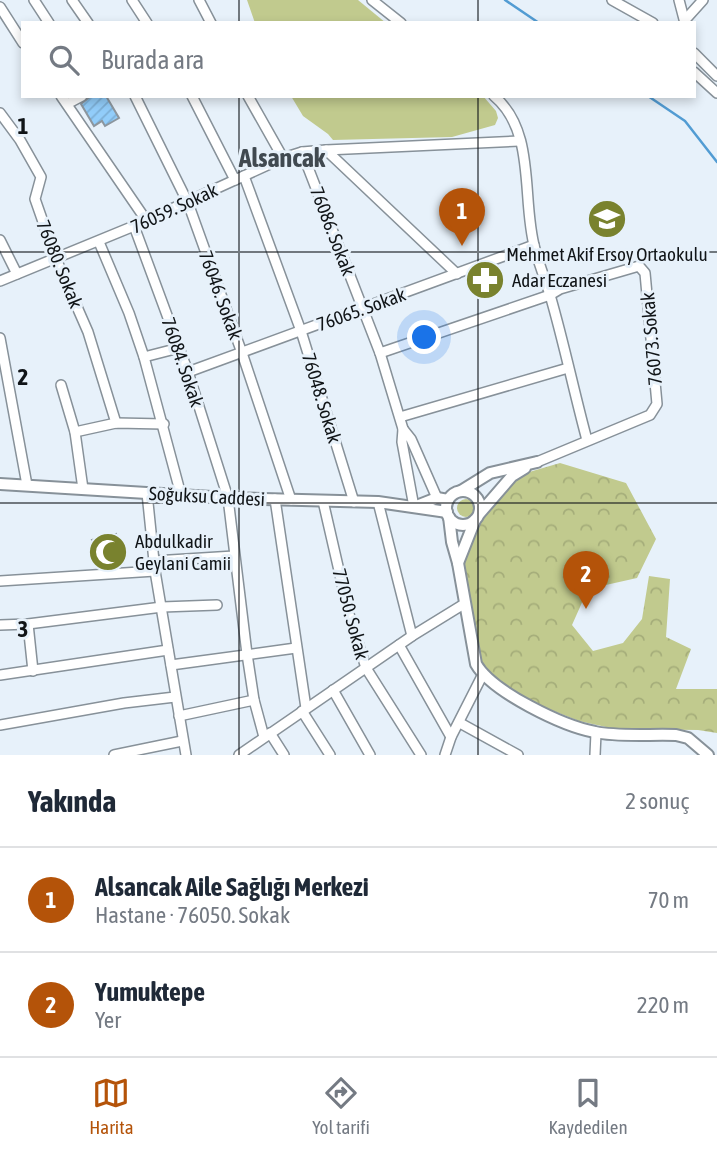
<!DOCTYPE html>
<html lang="tr">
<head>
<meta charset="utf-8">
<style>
  :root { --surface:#fff; --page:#f6f6f7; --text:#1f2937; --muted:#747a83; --line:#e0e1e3; --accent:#b45309 }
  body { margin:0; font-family:"Asap Condensed",sans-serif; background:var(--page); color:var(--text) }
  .you { position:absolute; left:425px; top:338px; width:24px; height:24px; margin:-18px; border:5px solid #fff; border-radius:50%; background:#1a73e8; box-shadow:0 0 0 10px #1a73e833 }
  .badge { display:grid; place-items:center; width:46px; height:46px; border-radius:50%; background:var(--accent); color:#fff; font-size:23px; font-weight:700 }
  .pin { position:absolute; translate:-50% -58px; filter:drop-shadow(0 2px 4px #0008) }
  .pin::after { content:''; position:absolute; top:37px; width:24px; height:21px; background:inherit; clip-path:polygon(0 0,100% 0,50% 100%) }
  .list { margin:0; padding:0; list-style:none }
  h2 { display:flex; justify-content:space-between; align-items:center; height:91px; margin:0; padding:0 28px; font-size:30px }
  h2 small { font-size:23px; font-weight:400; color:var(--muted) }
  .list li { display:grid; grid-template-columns:46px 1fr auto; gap:21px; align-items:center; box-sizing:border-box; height:105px; padding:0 28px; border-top:2px solid var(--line) }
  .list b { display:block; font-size:26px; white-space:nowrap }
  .list p { margin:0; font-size:23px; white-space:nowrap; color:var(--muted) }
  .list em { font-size:23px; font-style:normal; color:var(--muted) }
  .icon { flex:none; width:38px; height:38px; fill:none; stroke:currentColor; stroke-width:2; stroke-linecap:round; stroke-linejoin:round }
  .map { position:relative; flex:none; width:717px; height:755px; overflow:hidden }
  .search { position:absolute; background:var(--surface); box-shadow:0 4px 10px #0003; left:21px; right:21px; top:21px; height:77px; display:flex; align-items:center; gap:18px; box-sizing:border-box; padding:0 24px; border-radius:0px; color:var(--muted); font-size:26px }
  .sheet { height:301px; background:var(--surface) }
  nav { display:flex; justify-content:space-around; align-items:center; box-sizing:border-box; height:98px; border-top:2px solid var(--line); background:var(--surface); font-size:19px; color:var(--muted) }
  nav a { display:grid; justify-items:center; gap:4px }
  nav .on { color:var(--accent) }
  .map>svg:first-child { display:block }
  .green { fill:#c1ca8e }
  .forest { fill:url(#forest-crowns) }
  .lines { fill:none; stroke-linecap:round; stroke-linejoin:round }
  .stream { stroke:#529cd3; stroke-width:2.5 }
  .building { fill:url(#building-hatch); stroke:#8c969e; stroke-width:2 }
  .minor-casing { stroke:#879199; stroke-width:12 }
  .tertiary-casing { stroke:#879199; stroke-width:14 }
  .minor { stroke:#fff; stroke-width:9 }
  .tertiary { stroke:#fff; stroke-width:10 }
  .grid { fill:none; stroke:#101417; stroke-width:2; stroke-opacity:0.55 }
  .labels { text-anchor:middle; stroke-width:6; stroke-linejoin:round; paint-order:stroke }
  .street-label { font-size:19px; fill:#101417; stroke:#e7f1fa }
  .poi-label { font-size:19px; fill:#101417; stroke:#e7f1fa; text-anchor:start }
  .district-label { font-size:26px; font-weight:bold; fill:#404950; stroke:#e7f1fa }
  .grid-label { font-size:23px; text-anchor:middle; font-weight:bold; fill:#101417; stroke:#e7f1fa; stroke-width:6; stroke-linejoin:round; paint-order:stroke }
</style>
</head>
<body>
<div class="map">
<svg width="717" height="755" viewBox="0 0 717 755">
  <defs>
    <pattern id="forest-crowns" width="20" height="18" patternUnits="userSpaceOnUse" patternTransform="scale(1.75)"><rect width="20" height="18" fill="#c1ca8e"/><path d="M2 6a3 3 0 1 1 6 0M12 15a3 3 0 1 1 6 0" fill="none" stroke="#a5ad7a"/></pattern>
    <pattern id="building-hatch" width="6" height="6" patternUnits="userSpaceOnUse" patternTransform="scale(1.75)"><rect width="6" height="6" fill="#92cdfa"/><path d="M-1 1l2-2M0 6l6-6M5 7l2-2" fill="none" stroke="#7dafd6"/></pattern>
  </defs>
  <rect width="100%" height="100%" fill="#e7f1fa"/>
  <g class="green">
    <path d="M 247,0 L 358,0 L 386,23 L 255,23 Z"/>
    <path d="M 291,96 L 483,96 L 496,111 L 498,118 L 495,125 L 452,137 L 333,140 L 328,134 L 303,116 Z"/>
    <circle cx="466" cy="508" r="9"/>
  </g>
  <path class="forest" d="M 560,463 L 626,483 L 656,539 L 637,578 L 588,589 L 572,625 L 593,651 L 623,643 L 642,619 L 649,576 L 670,579 L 666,637 L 691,649 L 676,689 L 717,689 L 717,733 L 698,730 L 615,729 L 579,721 L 521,698 L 488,674 L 479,658 L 463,573 L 468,542 L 483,512 L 519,475 Z"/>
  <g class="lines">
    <g class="stream">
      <path d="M 505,0 L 539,23"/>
      <path d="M 648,96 L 685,121 L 717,162"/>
    </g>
  </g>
  <g class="building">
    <path d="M 91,96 L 106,96 L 119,118 L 105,126 L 102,121 L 94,126 L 81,104 Z"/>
    <path d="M 116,534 L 123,563 L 100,566 L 92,540 Z"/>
  </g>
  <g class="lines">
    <g class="minor-casing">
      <g id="minor">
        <path d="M 34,0 L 49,23"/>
        <path d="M 72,0 L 88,23"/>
        <path d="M 132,0 L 147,23"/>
        <path d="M 199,0 L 211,23"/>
        <path d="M 372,0 L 401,23"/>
        <path d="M 612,0 L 653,23"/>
        <path d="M 679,0 L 685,23"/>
        <path d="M 0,7 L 23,43"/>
        <path d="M 685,20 L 703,0"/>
        <path d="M 694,53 L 717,76"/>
        <path d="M 694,72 L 717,93"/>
        <path d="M 61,96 L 146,220"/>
        <path d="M 135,96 L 188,203 L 242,353 L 291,500"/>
        <path d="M 192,96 L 235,180"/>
        <path d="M 248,96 L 283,158"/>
        <path d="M 494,96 C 537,132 521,200 535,249 C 539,264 545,279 550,295 C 564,343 574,392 587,440"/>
        <path d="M 67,104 L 82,96"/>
        <path d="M 0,113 L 20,140 L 41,177 L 35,199 L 56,259 L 88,332 L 116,423"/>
        <path d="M 326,150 L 457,274"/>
        <path d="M 302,152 L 380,353 L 403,429 L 402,442 L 414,507"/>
        <path d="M 244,176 L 301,331 L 354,502"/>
        <path d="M 134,226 L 188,372 L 228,498 L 247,654 L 254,700 L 264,737"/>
        <path d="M 0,240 L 17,274"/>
        <path d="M 99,242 L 129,313 L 144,357 L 181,495"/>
        <path d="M 0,281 L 134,226 L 283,158 L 302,152 L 326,150 L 519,141"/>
        <path d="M 0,338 L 27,485"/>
        <path d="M 380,353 L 550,295 L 560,289 L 639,266 L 645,273 L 657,404 L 650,415 L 537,462"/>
        <path d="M 144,357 L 179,348"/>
        <path d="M 188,372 L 534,245"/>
        <path d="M 61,385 L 75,432 L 83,489"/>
        <path d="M 400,417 L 568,368"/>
        <path d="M 403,429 L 411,439 L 437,498"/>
        <path d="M 75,432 L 116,423 L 164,424"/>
        <path d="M 147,493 L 155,571 L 186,755"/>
        <path d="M 275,499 L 306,708"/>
        <path d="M 323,501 L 349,614 L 366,668 L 421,755"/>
        <path d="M 378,502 L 412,636"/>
        <path d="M 154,561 L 234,556"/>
        <path d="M 0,581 L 155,571"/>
        <path d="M 28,624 L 33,671"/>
        <path d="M 0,625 L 28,624 L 162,607 L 217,605"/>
        <path d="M 399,645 L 451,737"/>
        <path d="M 171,665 L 296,648"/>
        <path d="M 0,675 L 168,650"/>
        <path d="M 333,690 L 370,755"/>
        <path d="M 302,711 L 330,755"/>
        <path d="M 179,716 L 254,700"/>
        <path d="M 460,723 L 518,755"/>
        <path d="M 0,725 L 124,703 L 175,697"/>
        <path d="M 270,733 L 284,755"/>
        <path d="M 114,755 L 182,741"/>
        <path d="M 239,755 L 412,636 L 464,604"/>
        <path d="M 445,755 L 451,737 L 482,676"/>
        <path d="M 595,755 L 596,733"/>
      </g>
    </g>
    <g class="tertiary-casing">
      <g id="tertiary">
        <path d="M 0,484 L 228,498 L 378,502 L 447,512"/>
        <path d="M 461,491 L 490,473 L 537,462"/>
        <circle cx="463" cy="508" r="17"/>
        <path d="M 414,507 L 437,498 L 448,500"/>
        <path d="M 480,513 L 512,476 L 525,468"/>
        <path d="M 449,517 L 452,542 L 458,563 L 476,664 C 492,692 563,726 595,732 C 617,737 652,734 676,735 L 688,738 L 708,755"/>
        <path d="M 458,563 L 475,520"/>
      </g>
    </g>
    <use href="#minor" class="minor"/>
    <use href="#tertiary" class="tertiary"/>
  </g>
  <path class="grid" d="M 239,0 L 239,23M 478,0 L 478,23M 239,96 L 239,755M 478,96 L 478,755M 0,252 L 717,252M 0,503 L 717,503"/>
  <defs>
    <g id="school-disc" transform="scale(2.0125)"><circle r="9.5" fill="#79822e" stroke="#e7f1fa"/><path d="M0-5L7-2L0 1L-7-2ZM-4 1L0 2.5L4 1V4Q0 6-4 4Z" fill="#fff"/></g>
    <g id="pharmacy-disc" transform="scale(2.0125)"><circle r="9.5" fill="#79822e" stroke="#e7f1fa"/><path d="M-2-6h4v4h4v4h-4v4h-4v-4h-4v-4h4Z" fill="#fff"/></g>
    <g id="mosque-disc" transform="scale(2.0125)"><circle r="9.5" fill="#79822e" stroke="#e7f1fa"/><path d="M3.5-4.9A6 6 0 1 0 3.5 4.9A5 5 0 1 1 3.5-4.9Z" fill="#fff"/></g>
  </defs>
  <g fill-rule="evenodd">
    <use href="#school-disc" x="607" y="219"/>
    <use href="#pharmacy-disc" x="485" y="280"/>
    <use href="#mosque-disc" x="108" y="552"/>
  </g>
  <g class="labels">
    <g class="street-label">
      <text transform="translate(174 208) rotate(-25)" y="7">76059. Sokak</text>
      <text transform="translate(333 231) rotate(69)" y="7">76086. Sokak</text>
      <text transform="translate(60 264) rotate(68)" y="7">76080. Sokak</text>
      <text transform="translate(221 295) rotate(70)" y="7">76046. Sokak</text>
      <text transform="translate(361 309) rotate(-20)" y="7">76065. Sokak</text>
      <text transform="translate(651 339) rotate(-95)" y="7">76073. Sokak</text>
      <text transform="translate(183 362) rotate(71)" y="7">76084. Sokak</text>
      <text transform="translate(322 398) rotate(73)" y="7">76048. Sokak</text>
      <text transform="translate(207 496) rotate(3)" y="7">Soğuksu Caddesi</text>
      <text transform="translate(351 614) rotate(75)" y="7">77050. Sokak</text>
    </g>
    <g class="poi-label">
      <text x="607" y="261" text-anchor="middle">Mehmet Akif Ersoy Ortaokulu</text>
      <text x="512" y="287">Adar Eczanesi</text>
      <text x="135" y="548">Abdulkadir<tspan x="135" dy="22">Geylani Camii</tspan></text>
    </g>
    <g class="district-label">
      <text x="282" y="167">Alsancak</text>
    </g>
  </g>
  <g class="grid-label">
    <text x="23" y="134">1</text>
    <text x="23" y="385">2</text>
    <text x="23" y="637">3</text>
  </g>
</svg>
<div class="you"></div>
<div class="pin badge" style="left:462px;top:246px">1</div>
<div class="pin badge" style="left:586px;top:609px">2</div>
<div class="search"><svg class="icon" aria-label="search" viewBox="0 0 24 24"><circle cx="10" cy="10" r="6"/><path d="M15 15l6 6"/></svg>Burada ara</div>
</div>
<section class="sheet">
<h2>Yakında<small>2 sonuç</small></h2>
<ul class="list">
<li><span class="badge">1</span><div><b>Alsancak Aile Sağlığı Merkezi</b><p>Hastane · 76050. Sokak</p></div><em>70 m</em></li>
<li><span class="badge">2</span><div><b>Yumuktepe</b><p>Yer</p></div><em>220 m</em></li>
</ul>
</section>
<nav>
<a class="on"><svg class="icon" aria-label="map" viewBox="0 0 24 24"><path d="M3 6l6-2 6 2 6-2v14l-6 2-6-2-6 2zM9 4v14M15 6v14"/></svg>Harita</a>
<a><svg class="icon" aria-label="directions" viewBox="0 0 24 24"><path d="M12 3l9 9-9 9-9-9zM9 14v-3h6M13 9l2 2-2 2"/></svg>Yol tarifi</a>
<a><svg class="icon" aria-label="saved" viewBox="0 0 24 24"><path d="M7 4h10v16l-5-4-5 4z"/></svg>Kaydedilen</a>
</nav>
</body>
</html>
